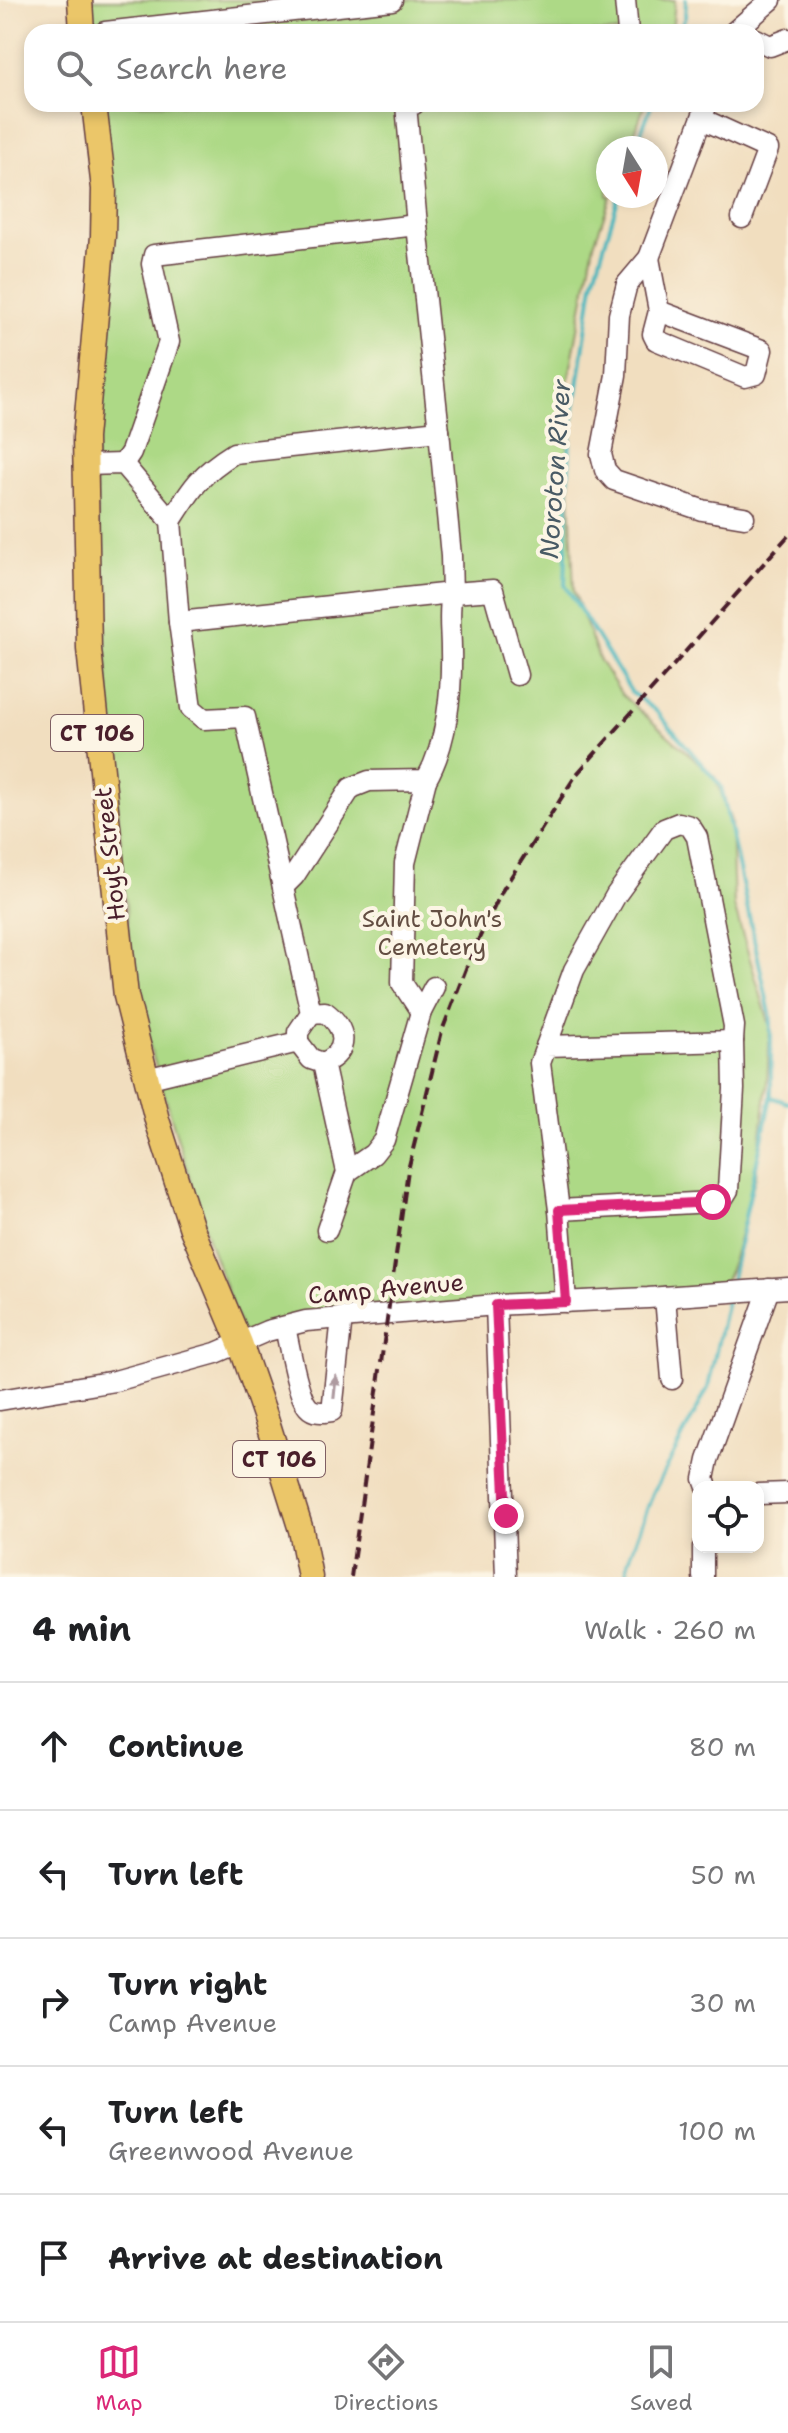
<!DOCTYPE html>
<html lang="en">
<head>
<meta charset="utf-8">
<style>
  :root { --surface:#fff; --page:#f2f2f2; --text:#202124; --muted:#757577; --line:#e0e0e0; --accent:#db2777 }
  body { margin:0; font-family:"Shantell Sans",sans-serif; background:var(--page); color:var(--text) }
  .controls { position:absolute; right:24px; bottom:24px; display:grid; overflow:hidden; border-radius:16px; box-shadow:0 4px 12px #0003 }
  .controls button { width:72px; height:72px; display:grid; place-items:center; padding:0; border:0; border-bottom:2px solid var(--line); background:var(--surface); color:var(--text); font:40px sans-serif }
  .compass { position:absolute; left:596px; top:136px; width:72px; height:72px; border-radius:50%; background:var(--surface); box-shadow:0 4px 12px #0003; rotate:169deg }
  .stop { position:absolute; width:24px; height:24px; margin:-18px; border:6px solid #db2777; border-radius:50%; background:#fff }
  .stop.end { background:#db2777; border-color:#fff; box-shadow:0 2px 8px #0008 }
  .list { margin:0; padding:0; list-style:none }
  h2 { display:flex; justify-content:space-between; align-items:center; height:104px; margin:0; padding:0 32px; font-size:34px }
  h2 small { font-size:26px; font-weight:400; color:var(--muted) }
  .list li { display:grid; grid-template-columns:52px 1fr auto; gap:24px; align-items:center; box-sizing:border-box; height:128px; padding:0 32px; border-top:2px solid var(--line) }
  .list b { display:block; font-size:30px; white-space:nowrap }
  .list p { margin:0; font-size:26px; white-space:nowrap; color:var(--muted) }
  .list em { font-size:26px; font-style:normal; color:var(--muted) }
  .icon { flex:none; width:44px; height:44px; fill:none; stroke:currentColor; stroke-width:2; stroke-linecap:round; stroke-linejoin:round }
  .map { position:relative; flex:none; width:788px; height:1577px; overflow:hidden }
  .search { position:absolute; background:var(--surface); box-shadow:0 4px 12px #0003; left:24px; right:24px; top:24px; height:88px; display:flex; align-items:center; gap:20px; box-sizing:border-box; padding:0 28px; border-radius:24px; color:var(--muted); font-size:30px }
  .sheet { height:744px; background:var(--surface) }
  nav { display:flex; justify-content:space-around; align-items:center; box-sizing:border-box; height:112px; border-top:2px solid var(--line); background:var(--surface); font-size:22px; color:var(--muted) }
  nav a { display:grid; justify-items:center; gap:4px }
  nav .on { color:var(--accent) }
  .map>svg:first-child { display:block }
  .green { fill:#add986; stroke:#7c7c58; stroke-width:2 }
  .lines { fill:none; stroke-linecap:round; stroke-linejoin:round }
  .stream { stroke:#47b6bd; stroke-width:4 }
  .minor-casing { stroke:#633c41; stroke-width:23 }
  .major-casing { stroke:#633c41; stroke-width:27 }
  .minor { stroke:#fff; stroke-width:20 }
  .major { stroke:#ebc669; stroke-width:24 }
  .rail { stroke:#4a1f2b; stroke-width:4; stroke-dasharray:12 6; stroke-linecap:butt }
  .oneway { fill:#ae9aa0 }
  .route { stroke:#db2777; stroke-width:10 }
  .labels { text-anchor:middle; stroke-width:8; stroke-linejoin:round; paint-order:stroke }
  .shield { fill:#fcf5e5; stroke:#7f5f63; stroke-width:2 }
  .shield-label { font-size:22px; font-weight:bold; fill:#4a1f2b }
  .street-label { font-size:24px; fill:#4a1f2b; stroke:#fcf5e5 }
  .park-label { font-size:24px; fill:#634e42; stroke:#fcf5e5 }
  .water-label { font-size:26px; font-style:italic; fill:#495b65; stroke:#fcf5e5 }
</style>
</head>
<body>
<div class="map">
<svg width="788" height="1577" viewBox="0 0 788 1577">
  <rect width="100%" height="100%" fill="#fcf5e5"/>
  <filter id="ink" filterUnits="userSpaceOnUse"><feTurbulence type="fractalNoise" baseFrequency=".0125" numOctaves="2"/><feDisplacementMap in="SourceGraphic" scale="16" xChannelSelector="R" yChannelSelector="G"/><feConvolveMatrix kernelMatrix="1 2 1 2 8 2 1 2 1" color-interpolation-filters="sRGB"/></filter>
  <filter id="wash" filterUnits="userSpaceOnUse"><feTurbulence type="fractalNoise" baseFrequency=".006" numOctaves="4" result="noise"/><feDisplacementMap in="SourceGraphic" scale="32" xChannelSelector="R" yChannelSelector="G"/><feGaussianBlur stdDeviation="1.8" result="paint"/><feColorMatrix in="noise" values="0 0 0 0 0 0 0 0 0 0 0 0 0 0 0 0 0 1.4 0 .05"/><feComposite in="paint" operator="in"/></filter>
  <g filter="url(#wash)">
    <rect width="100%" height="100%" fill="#f1debf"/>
    <g class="green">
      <path d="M 85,0 L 675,0 L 672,32 L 86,32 Z"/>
      <path d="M 94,104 L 645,104 L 629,148 L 608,148 L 608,196 L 611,196 L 594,244 L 566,393 L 574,591 L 599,659 L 622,695 L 715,777 L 731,821 L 734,906 L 770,1026 L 767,1084 L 756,1175 L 730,1270 L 721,1288 L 242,1332 L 209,1242 L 133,991 L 110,714 L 96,493 Z"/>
    </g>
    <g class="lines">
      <g class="stream">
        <path d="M 679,32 L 685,17 L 686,0"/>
        <path d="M 635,148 L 652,104"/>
        <path d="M 619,196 L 593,283 L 570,441 L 565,585 L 632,693 L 656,711 L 721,786 L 771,1018 L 771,1097 L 730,1287"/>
        <path d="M 771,1097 L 788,1103"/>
        <path d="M 627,1577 L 628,1562 L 653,1493 L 708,1388 L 727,1300"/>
      </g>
    </g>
  </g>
  <g filter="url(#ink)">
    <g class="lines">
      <g class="minor-casing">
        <g id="minor">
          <path d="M 625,0 L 628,32"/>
          <path d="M 105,32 L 392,0"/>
          <path d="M 734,32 L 771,0"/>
          <path d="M 756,39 L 770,46 L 788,39"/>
          <path d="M 414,104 L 406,105 L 417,225"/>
          <path d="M 707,104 L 649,258 L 627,284 L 619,315 L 616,375 L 601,454 L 605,470 L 614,480 L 702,510 L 744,517"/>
          <path d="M 702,119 L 768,149 L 742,218"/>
          <path d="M 649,258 L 659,311 L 653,334 L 656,340 L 745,377 L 756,374 L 762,350 L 659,311"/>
          <path d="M 123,464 L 131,452 L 169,342 L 152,264 L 154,255 L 417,225 L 439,431"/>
          <path d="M 85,465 L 123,464 L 171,521 L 179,622"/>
          <path d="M 171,521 C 192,488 200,474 234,453 L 439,431 L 451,556 L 452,593 L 179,622 L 191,708 L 204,719 L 245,717 L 311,1013 L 298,1032 L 298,1042"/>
          <path d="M 283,887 L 294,876 L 351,788 L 369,781 L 426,780 C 447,744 452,692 451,650 C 451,631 448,613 452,593 L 493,590 L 517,675"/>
          <path d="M 421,1012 L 402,983 L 405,863 L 426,780"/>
          <path d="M 311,1013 L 325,1012 C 346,1027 351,1052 323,1063"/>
          <path d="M 546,1046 L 733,1041 L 734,1026 L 697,837 L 690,826 L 679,823 L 664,829 L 616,895 L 574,970 L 540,1063 L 559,1210 L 566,1302"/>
          <path d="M 146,1079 L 298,1042 L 311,1059 L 323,1063 L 347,1172 L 327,1230"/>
          <path d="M 347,1172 L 373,1154 L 384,1140 L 421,1012 L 434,987"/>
          <path d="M 559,1210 L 713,1202 L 723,1198 L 728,1190 L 734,1089 L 733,1041"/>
          <path d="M 665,1297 L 672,1379"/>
          <path d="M 496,1305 L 506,1577"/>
          <path d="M 285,1327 C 289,1344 297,1395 308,1407 C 314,1414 324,1412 332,1411 L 342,1317"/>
          <path d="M 0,1400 L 115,1381 L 216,1353 L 267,1331 L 306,1321 L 496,1305 L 648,1298 L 788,1288"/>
          <path d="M 707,1487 L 704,1479 L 708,1460 L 769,1289"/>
          <path d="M 758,1494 L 788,1493"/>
          <path d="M 703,1547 L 703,1577"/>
        </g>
      </g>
      <g class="major-casing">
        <g id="major">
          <path d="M 80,0 L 82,32"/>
          <path d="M 94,104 L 104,189 L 103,236 L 85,438 L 89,649 L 126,996 L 157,1120 L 192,1229 L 240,1343 L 266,1418 L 301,1530 L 310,1577"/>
        </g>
      </g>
      <use href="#minor" class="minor"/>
      <use href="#major" class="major"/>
      <path class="rail" d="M 351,1577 L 408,1170 L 442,1031 L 472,953 L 502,891 L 576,775 L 788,536"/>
    </g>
    <defs><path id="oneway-solid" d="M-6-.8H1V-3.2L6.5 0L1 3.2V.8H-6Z" transform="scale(2)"/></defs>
    <use class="oneway" href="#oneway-solid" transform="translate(335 1387) rotate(-84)"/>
  </g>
  <g class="lines" filter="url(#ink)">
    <path class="route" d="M 506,1516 L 496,1305 L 566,1302 L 559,1210 L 713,1202"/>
  </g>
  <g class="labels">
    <g class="shield">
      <rect x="51" y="715" width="92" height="36" rx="6"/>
      <rect x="233" y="1441" width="92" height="36" rx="6"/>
    </g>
    <g class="shield-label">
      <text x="97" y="741">CT 106</text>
      <text x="279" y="1467">CT 106</text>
    </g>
    <g class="street-label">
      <text transform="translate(110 854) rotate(-96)" y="8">Hoyt Street</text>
      <text transform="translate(386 1289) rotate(-5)" y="8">Camp Avenue</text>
    </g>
    <g class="park-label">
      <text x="432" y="927">Saint John's<tspan x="432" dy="28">Cemetery</tspan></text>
    </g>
    <g class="water-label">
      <text transform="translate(555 469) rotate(-86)" y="9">Noroton River</text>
    </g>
  </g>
</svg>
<div class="controls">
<button><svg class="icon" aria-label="locate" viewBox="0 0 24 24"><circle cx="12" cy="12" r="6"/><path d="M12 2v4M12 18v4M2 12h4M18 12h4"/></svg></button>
</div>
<svg class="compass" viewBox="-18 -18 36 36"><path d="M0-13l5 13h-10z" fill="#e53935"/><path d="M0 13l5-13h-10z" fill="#757577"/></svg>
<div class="stop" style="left:713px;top:1202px"></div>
<div class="stop end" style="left:506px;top:1516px"></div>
<div class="search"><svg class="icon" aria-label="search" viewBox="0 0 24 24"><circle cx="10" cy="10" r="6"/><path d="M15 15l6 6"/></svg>Search here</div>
</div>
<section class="sheet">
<h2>4 min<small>Walk · 260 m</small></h2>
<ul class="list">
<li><svg class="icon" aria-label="ahead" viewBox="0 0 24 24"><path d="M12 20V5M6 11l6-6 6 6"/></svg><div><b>Continue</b></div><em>80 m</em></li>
<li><svg class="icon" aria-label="left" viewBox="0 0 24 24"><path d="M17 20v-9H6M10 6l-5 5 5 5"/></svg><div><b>Turn left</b></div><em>50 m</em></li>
<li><svg class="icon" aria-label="right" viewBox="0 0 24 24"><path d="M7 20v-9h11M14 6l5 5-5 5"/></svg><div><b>Turn right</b><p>Camp Avenue</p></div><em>30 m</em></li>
<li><svg class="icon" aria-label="left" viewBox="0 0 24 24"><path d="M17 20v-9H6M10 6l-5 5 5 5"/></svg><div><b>Turn left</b><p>Greenwood Avenue</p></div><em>100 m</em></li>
<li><svg class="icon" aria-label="arrive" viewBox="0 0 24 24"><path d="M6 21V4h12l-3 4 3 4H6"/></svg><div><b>Arrive at destination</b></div></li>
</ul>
</section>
<nav>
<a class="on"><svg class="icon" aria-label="map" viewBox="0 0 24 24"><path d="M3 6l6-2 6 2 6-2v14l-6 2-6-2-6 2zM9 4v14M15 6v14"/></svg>Map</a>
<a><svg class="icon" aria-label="directions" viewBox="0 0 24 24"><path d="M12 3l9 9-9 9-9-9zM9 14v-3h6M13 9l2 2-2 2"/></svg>Directions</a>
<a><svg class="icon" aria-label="saved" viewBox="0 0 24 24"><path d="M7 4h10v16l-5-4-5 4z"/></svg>Saved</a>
</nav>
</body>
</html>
